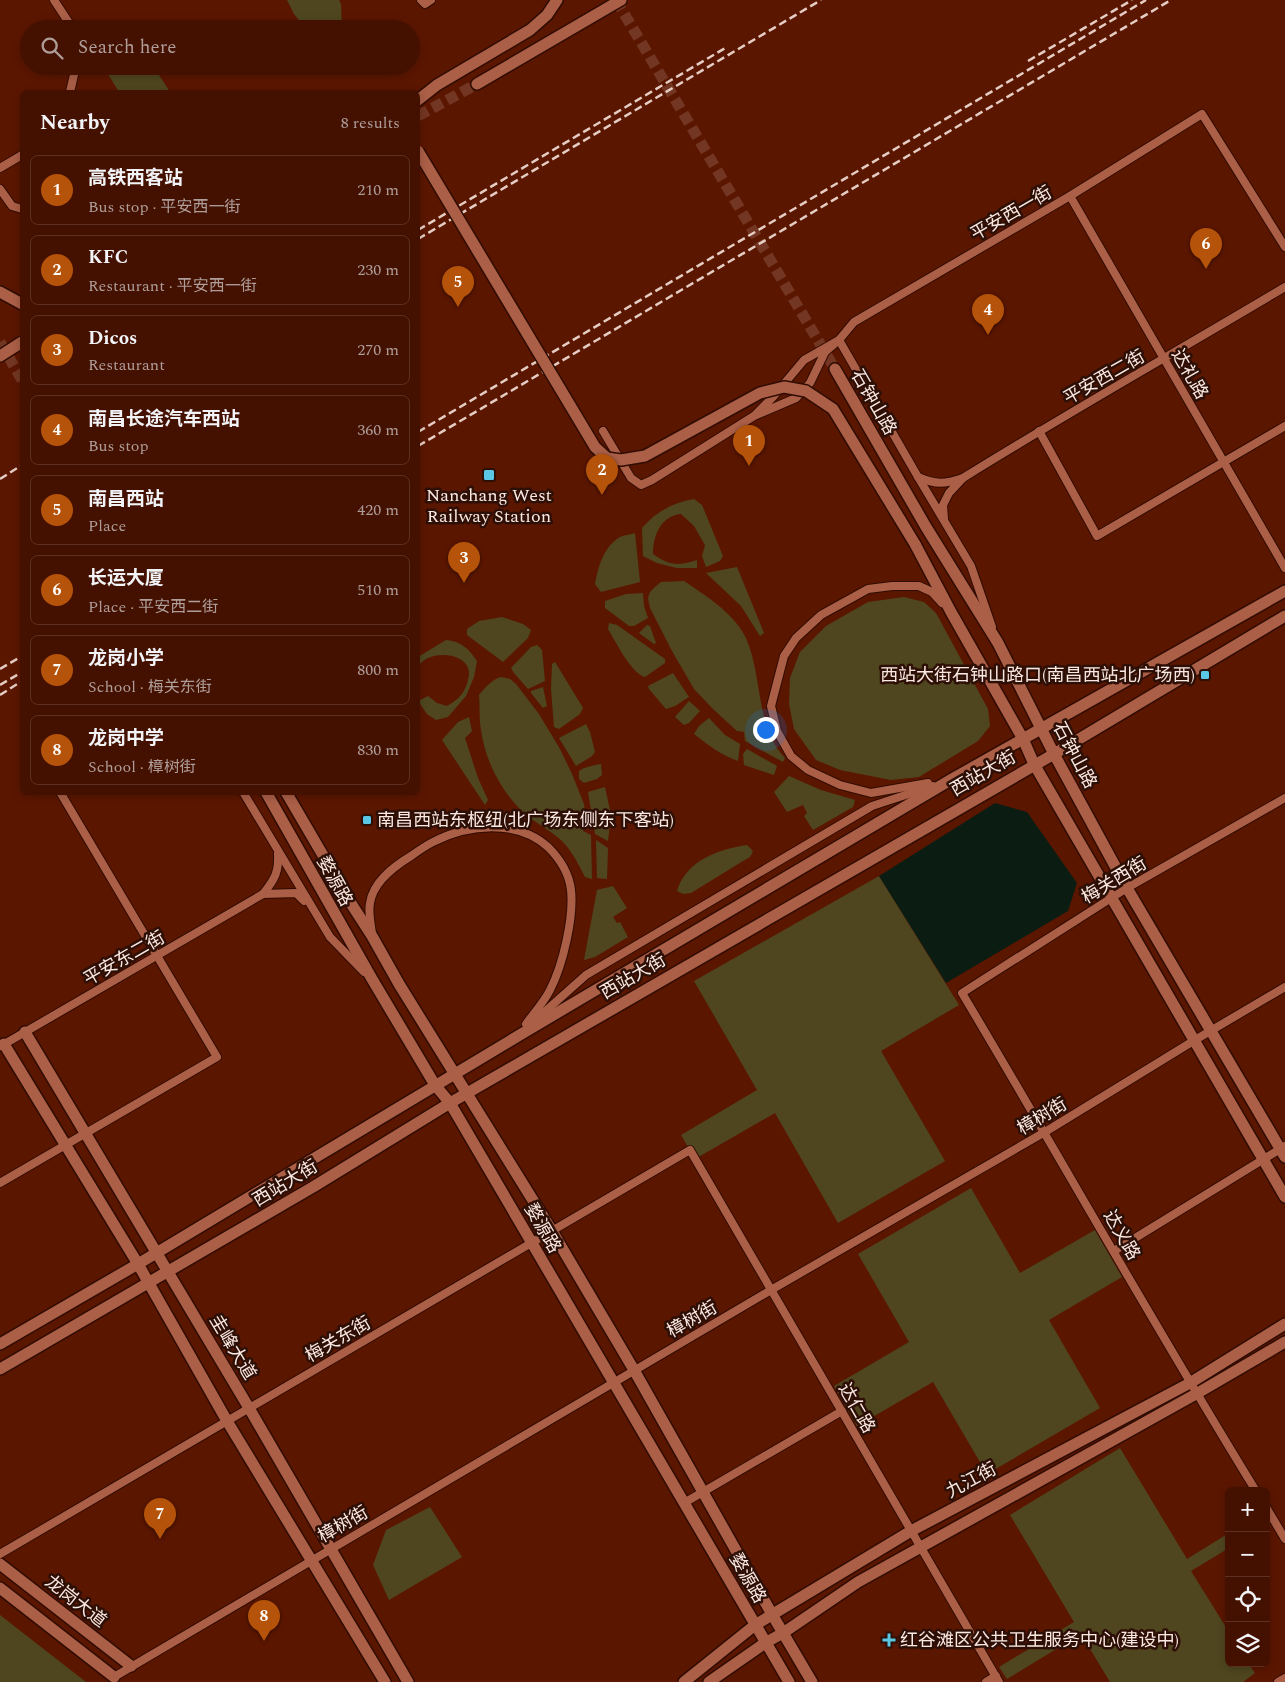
<!DOCTYPE html>
<html lang="en">
<head>
<meta charset="utf-8">
<style>
  :root { --surface:#441000; --page:#4e1e0f; --text:#f1f3f6; --muted:#af9d99; --line:#5c3022; --accent:#b45309 }
  body { margin:0; font-family:Spectral,"Noto Sans SC",serif; background:var(--page); color:var(--text) }
  .controls { position:absolute; right:15px; bottom:15px; display:grid; overflow:hidden; border-radius:8px; box-shadow:0 2px 8px #0003 }
  .controls button { width:45px; height:45px; display:grid; place-items:center; padding:0; border:0; border-bottom:1px solid var(--line); background:var(--surface); color:var(--text); font:25px sans-serif }
  .you { position:absolute; left:765px; top:729px; width:18px; height:18px; margin:-12px; border:4px solid #fff; border-radius:50%; background:#1a73e8; box-shadow:0 0 0 8px #1a73e833 }
  .badge { display:grid; place-items:center; width:32px; height:32px; border-radius:50%; background:var(--accent); color:#fff; font-size:16px; font-weight:700 }
  .pin { position:absolute; translate:-50% -41px; filter:drop-shadow(0 1px 2px #0008) }
  .pin::after { content:''; position:absolute; top:26px; width:18px; height:15px; background:inherit; clip-path:polygon(0 0,100% 0,50% 100%) }
  .list { margin:0; padding:0; list-style:none }
  h2 { display:flex; justify-content:space-between; align-items:center; height:65px; margin:0; padding:0 20px; font-size:21px }
  h2 small { font-size:16px; font-weight:400; color:var(--muted) }
  .list li { display:grid; grid-template-columns:32px 1fr auto; gap:15px; align-items:center; box-sizing:border-box; height:70px; margin:0 10px 10px; padding:0 10px; border:1px solid var(--line); border-radius:8px }
  .list b { display:block; font-size:19px; white-space:nowrap }
  .list p { margin:0; font-size:16px; white-space:nowrap; color:var(--muted) }
  .list em { font-size:16px; font-style:normal; color:var(--muted) }
  .icon { flex:none; width:28px; height:28px; fill:none; stroke:currentColor; stroke-width:2; stroke-linecap:round; stroke-linejoin:round }
  .map { position:relative; flex:none; width:1285px; height:1682px; overflow:hidden }
  .search { position:absolute; background:var(--surface); box-shadow:0 2px 8px #0003; left:20px; top:20px; width:400px; height:55px; display:flex; align-items:center; gap:12px; box-sizing:border-box; padding:0 18px; border-radius:28px; color:var(--muted); font-size:19px }
  .panel { position:absolute; background:var(--surface); box-shadow:0 2px 8px #0003; left:20px; top:90px; width:400px; height:705px; border-radius:8px }
  .map>svg:first-child { display:block }
  .green { fill:#4f461f }
  .water { fill:#0b1d13 }
  .lines { fill:none; stroke-linecap:round; stroke-linejoin:round }
  .secondary-tunnel { stroke:#733622; stroke-width:11; stroke-dasharray:11 5.5; stroke-linecap:butt }
  .street-casing { stroke:#300c02; stroke-width:10 }
  .secondary-casing { stroke:#300c02; stroke-width:14 }
  .street { stroke:#ab5f47; stroke-width:8 }
  .secondary { stroke:#ab5f47; stroke-width:11 }
  .rail { stroke:#e5cdc4; stroke-width:2.5; stroke-dasharray:8 4; stroke-linecap:butt }
  .secondary-bridge-casing { stroke:#300c02; stroke-width:14; stroke-linecap:butt }
  .secondary-bridge { stroke:#ab5f47; stroke-width:11 }
  .poi-dot { fill:#5ac8e5; stroke:#2d0f06; stroke-width:2 }
  .labels { text-anchor:middle; stroke-width:5; stroke-linejoin:round; paint-order:stroke }
  .street-label { font-size:18px; fill:#fae8e2; stroke:#2d0f06 }
  .poi-label { font-size:18px; fill:#fae8e2; stroke:#2d0f06; text-anchor:start }
</style>
</head>
<body>
<div class="map">
<svg width="1285" height="1682" viewBox="0 0 1285 1682">
  <rect width="100%" height="100%" fill="#5b1600"/>
  <g class="green">
    <path d="M 287,0 L 339,0 L 341,4 L 342,29 L 306,29 L 294,14 Z"/>
    <path d="M 103,66 L 153,66 L 170,92 L 119,92 Z"/>
    <path d="M 694,499 L 702,505 L 723,556 L 720,561 L 706,567 L 702,556 L 705,545 L 694,526 L 681,514 C 661,516 653,535 653,554 C 670,566 677,566 697,560 L 697,568 L 677,568 L 657,563 L 643,556 L 642,528 C 656,512 672,503 694,499 Z"/>
    <path d="M 635,533 L 640,582 L 601,592 L 595,584 C 598,568 603,549 617,539 C 621,535 630,535 635,533 Z"/>
    <path d="M 737,567 L 764,633 L 760,636 L 741,606 L 706,573 Z"/>
    <path d="M 684,581 C 706,596 734,613 746,638 C 763,676 755,727 785,758 L 783,762 L 745,741 L 744,732 L 737,731 L 714,710 L 694,689 L 672,651 L 650,608 L 648,598 L 650,592 L 655,587 L 661,582 Z"/>
    <path d="M 643,593 L 644,606 L 648,618 L 634,626 L 629,626 L 605,608 L 605,601 L 626,594 Z"/>
    <path d="M 904,597 L 924,602 L 936,613 L 988,709 L 990,726 L 978,741 L 919,777 L 891,780 L 840,770 L 816,760 L 794,729 L 789,704 L 790,678 L 800,652 L 826,626 L 868,602 Z"/>
    <path d="M 502,617 L 523,624 L 531,630 L 528,638 L 503,662 L 467,635 L 467,629 L 479,621 Z"/>
    <path d="M 609,623 L 617,625 L 665,659 L 665,663 L 645,677 C 631,673 616,642 608,629 Z"/>
    <path d="M 647,625 L 650,626 L 656,643 L 654,644 L 639,633 Z"/>
    <path d="M 446,640 C 461,641 469,649 477,661 L 474,677 L 466,696 L 448,717 L 436,720 L 427,714 L 418,701 L 428,696 L 437,703 L 447,706 C 459,699 465,693 468,680 C 477,650 424,648 418,668 L 418,657 Z"/>
    <path d="M 537,645 L 542,650 L 545,681 L 528,689 L 514,673 L 511,668 L 531,647 Z"/>
    <path d="M 555,662 L 583,708 L 580,714 L 559,729 L 554,727 L 551,689 L 552,664 Z"/>
    <path d="M 673,673 L 689,697 L 675,706 L 666,709 L 649,689 L 648,686 Z"/>
    <path d="M 501,677 L 510,679 L 516,684 L 539,714 L 560,749 L 572,774 L 584,804 L 586,821 L 583,831 L 591,835 L 592,879 L 585,877 C 577,862 570,846 556,836 C 546,828 535,822 525,814 C 502,793 485,761 481,730 C 479,719 480,707 479,695 C 486,687 491,680 501,677 Z"/>
    <path d="M 543,687 L 547,706 L 543,708 L 531,693 L 531,691 Z"/>
    <path d="M 689,701 L 700,711 L 689,723 L 684,725 L 675,717 Z"/>
    <path d="M 469,717 L 472,731 L 465,738 L 478,778 L 488,800 L 485,805 L 442,740 L 458,722 Z"/>
    <path d="M 709,718 L 725,735 L 740,744 L 738,761 C 721,755 708,745 694,734 L 699,726 Z"/>
    <path d="M 586,724 L 590,732 L 595,752 L 592,756 L 576,766 L 559,738 Z"/>
    <path d="M 747,749 L 777,766 L 774,775 L 744,765 L 743,754 Z"/>
    <path d="M 601,764 L 602,775 L 597,779 L 584,783 L 579,779 L 579,771 C 585,767 593,765 601,764 Z"/>
    <path d="M 789,776 L 821,790 L 855,800 L 853,807 L 813,830 L 804,816 L 807,813 L 803,805 L 787,812 L 774,792 Z"/>
    <path d="M 605,787 L 611,815 L 608,841 L 595,834 L 588,792 Z"/>
    <path d="M 596,840 L 608,848 L 607,879 L 597,878 Z"/>
    <path d="M 747,845 L 753,851 L 750,857 L 743,861 L 691,893 L 683,894 L 677,891 C 686,861 718,849 747,845 Z"/>
    <path d="M 879,876 L 959,1005 L 881,1051 L 945,1161 L 838,1223 L 775,1113 L 695,1159 L 681,1135 L 757,1090 L 694,981 Z"/>
    <path d="M 613,886 L 627,908 L 613,917 L 617,923 L 620,922 L 628,937 L 595,957 L 584,960 L 597,890 Z"/>
    <path d="M 971,1188 L 1020,1273 L 1095,1230 L 1122,1277 L 1049,1320 L 1100,1408 L 987,1474 L 933,1382 L 857,1426 L 834,1386 L 909,1342 L 858,1254 Z"/>
    <path d="M 1120,1448 L 1187,1559 L 1229,1533 L 1229,1548 L 1191,1571 L 1229,1632 L 1229,1663 L 1248,1663 L 1255,1673 L 1243,1682 L 1110,1682 L 1081,1634 L 1007,1679 L 999,1667 L 1074,1622 L 1010,1515 Z"/>
    <path d="M 430,1507 L 462,1557 L 389,1600 L 373,1565 L 386,1530 Z"/>
    <path d="M 0,1615 L 86,1682 L 0,1682 Z"/>
  </g>
  <path class="water" d="M 995,803 L 1027,812 L 1077,883 L 1068,911 L 946,983 L 879,876 Z"/>
  <g class="lines">
    <g class="secondary-tunnel">
      <path d="M 616,0 L 835,369"/>
      <path d="M 418,116 L 477,84"/>
      <path d="M 0,342 L 22,380"/>
    </g>
    <g class="street-casing">
      <g id="street">
        <path d="M 54,0 L 73,29"/>
        <path d="M 421,0 L 425,4 L 431,0"/>
        <path d="M 70,92 L 76,66"/>
        <path d="M 0,168 L 22,155"/>
        <path d="M 0,189 L 12,206 L 22,209"/>
        <path d="M 1070,196 L 1285,568"/>
        <path d="M 603,431 L 631,478 L 641,485 L 652,480 L 754,416 L 796,398 L 810,383 L 825,352 L 839,340 L 804,360 L 773,397 L 754,416"/>
        <path d="M 1039,431 L 1097,536 L 1285,426"/>
        <path d="M 918,477 C 936,485 945,484 963,478 L 949,493 L 943,505 L 944,519"/>
        <path d="M 963,478 C 1069,412 1178,351 1285,287"/>
        <path d="M 992,627 L 971,566 L 918,477 L 839,340 L 854,322 L 1070,196 L 1202,114 L 1285,247"/>
        <path d="M 928,783 L 871,793 L 840,785 L 808,770 L 791,756 L 777,731 L 771,706 L 784,656 L 796,638 L 821,615 L 868,589 L 892,586 L 919,586 L 932,592 L 942,603"/>
        <path d="M 243,792 L 330,937 L 364,972"/>
        <path d="M 278,853 C 279,872 275,879 263,894 L 296,893 L 304,901"/>
        <path d="M 372,934 C 371,924 368,913 370,903 C 373,882 393,867 411,856 C 418,851 425,846 433,842 C 468,824 517,819 548,847 C 559,858 569,873 571,890 C 574,917 563,965 550,990 C 544,1002 534,1013 526,1024"/>
        <path d="M 531,1024 L 586,975 L 872,806 L 933,786"/>
        <path d="M 1,1046 L 263,894"/>
        <path d="M 0,1183 L 217,1057 L 60,792"/>
        <path d="M 1114,1251 L 1285,1146"/>
        <path d="M 1256,1491 C 1155,1327 1061,1159 962,993 L 1127,888 L 1285,798"/>
        <path d="M 684,1503 L 842,1411"/>
        <path d="M 1266,1507 L 1285,1539"/>
        <path d="M 0,1554 L 690,1150 L 999,1682"/>
        <path d="M 114,1677 L 771,1290 L 1045,1132 L 1195,1040 L 1285,987"/>
        <path d="M 986,1682 L 996,1676"/>
        <path d="M 1278,1682 L 1285,1678"/>
      </g>
    </g>
    <g class="secondary-casing">
      <g id="secondary">
        <path d="M 477,84 L 621,0"/>
        <path d="M 418,100 L 437,85 L 530,30 L 547,15 L 557,0"/>
        <path d="M 0,292 L 22,304"/>
        <path d="M 0,356 L 22,342"/>
        <path d="M 835,369 L 926,527 L 998,643 L 1054,754 L 1127,888 L 1285,1157"/>
        <path d="M 915,544 L 951,612 L 1023,739 L 1034,764 L 1285,1197"/>
        <path d="M 266,792 L 372,979 L 435,1085 L 450,1103 L 789,1682"/>
        <path d="M 286,792 L 352,905 L 372,936 L 399,984 L 552,1231 L 634,1370 L 773,1616 L 812,1682"/>
        <path d="M 25,1032 L 249,1408 L 408,1682"/>
        <path d="M 4,1044 L 138,1264 L 227,1421 L 385,1682"/>
        <path d="M 0,1344 L 138,1264 L 518,1036 L 952,779 L 1285,591"/>
        <path d="M 0,1369 L 313,1187 L 450,1103 L 1054,754 L 1285,616"/>
        <path d="M 0,1564 L 131,1666"/>
        <path d="M 0,1588 L 114,1677"/>
        <path d="M 684,1682 L 755,1625 L 911,1531 L 1190,1383 L 1285,1324"/>
        <path d="M 709,1682 L 765,1643 L 783,1633 L 858,1582 L 1196,1394 L 1285,1342"/>
      </g>
    </g>
    <use href="#street" class="street"/>
    <use href="#secondary" class="secondary"/>
    <g class="rail">
      <path d="M 1028,61 L 1132,0"/>
      <path d="M 418,230 L 727,47"/>
      <path d="M 418,239 L 821,0"/>
      <path d="M 418,432 L 1146,0"/>
      <path d="M 418,446 L 1171,0"/>
      <path d="M 0,479 L 22,465"/>
      <path d="M 0,669 L 22,656"/>
      <path d="M 0,685 L 22,672"/>
      <path d="M 0,695 L 22,681"/>
    </g>
    <g class="secondary-bridge-casing">
      <path id="secondary-bridge" d="M 418,151 L 595,447 L 607,458 L 621,460 L 645,456 L 760,393 L 784,387 L 806,391 L 833,409 L 915,544"/>
    </g>
    <use href="#secondary-bridge" class="secondary-bridge"/>
  </g>
  <g class="poi-dot">
    <rect x="483" y="469" width="12" height="12" rx="2.5"/>
    <rect x="1200" y="670" width="10" height="10" rx="2.5"/>
    <rect x="362" y="815" width="10" height="10" rx="2.5"/>
    <path d="M886.5 1632.5h5v5h5v5h-5v5h-5v-5h-5v-5h5z"/>
  </g>
  <g class="labels">
    <g class="street-label">
      <text transform="translate(1011 213) rotate(-30)" y="6">平安西一街</text>
      <text transform="translate(1190 374) rotate(60)" y="6">达礼路</text>
      <text transform="translate(1104 377) rotate(-30)" y="6">平安西二街</text>
      <text transform="translate(874 402) rotate(60)" y="6">石钟山路</text>
      <text transform="translate(1075 755) rotate(62)" y="6">石钟山路</text>
      <text transform="translate(983 773) rotate(-30)" y="6">西站大街</text>
      <text transform="translate(1114 880) rotate(-31)" y="6">梅关西街</text>
      <text transform="translate(335 881) rotate(61)" y="6">婺源路</text>
      <text transform="translate(124 958) rotate(-30)" y="6">平安东二街</text>
      <text transform="translate(633 976) rotate(-30)" y="6">西站大街</text>
      <text transform="translate(1042 1116) rotate(-31)" y="6">樟树街</text>
      <text transform="translate(285 1183) rotate(-31)" y="6">西站大街</text>
      <text transform="translate(543 1228) rotate(60)" y="6">婺源路</text>
      <text transform="translate(1122 1235) rotate(60)" y="6">达义路</text>
      <text transform="translate(692 1319) rotate(-30)" y="6">樟树街</text>
      <text transform="translate(338 1339) rotate(-30)" y="6">梅关东街</text>
      <text transform="translate(233 1347) rotate(59)" y="6">圭峰大道</text>
      <text transform="translate(857 1408) rotate(60)" y="6">达仁路</text>
      <text transform="translate(971 1480) rotate(-28)" y="6">九江街</text>
      <text transform="translate(343 1524) rotate(-30)" y="6">樟树街</text>
      <text transform="translate(748 1578) rotate(60)" y="6">婺源路</text>
      <text transform="translate(76 1601) rotate(38)" y="6">龙岗大道</text>
    </g>
    <g class="poi-label">
      <text x="489" y="501" text-anchor="middle">Nanchang West<tspan x="489" dy="21">Railway Station</tspan></text>
      <text x="1195" y="681" text-anchor="end">西站大街石钟山路口(南昌西站北广场西)</text>
      <text x="377" y="826">南昌西站东枢纽(北广场东侧东下客站)</text>
      <text x="900" y="1646">红谷滩区公共卫生服务中心(建设中)</text>
    </g>
  </g>
</svg>
<div class="controls">
<button>+</button>
<button>−</button>
<button><svg class="icon" aria-label="locate" viewBox="0 0 24 24"><circle cx="12" cy="12" r="6"/><path d="M12 2v4M12 18v4M2 12h4M18 12h4"/></svg></button>
<button><svg class="icon" aria-label="layers" viewBox="0 0 24 24"><path d="M12 4l9 5-9 5-9-5zM3 14l9 5 9-5"/></svg></button>
</div>
<div class="you"></div>
<div class="pin badge" style="left:749px;top:466px">1</div>
<div class="pin badge" style="left:602px;top:495px">2</div>
<div class="pin badge" style="left:464px;top:583px">3</div>
<div class="pin badge" style="left:988px;top:335px">4</div>
<div class="pin badge" style="left:458px;top:307px">5</div>
<div class="pin badge" style="left:1206px;top:269px">6</div>
<div class="pin badge" style="left:160px;top:1539px">7</div>
<div class="pin badge" style="left:264px;top:1641px">8</div>
<div class="search"><svg class="icon" aria-label="search" viewBox="0 0 24 24"><circle cx="10" cy="10" r="6"/><path d="M15 15l6 6"/></svg>Search here</div>
<section class="panel">
<h2>Nearby<small>8 results</small></h2>
<ul class="list">
<li><span class="badge">1</span><div><b>高铁西客站</b><p>Bus stop · 平安西一街</p></div><em>210 m</em></li>
<li><span class="badge">2</span><div><b>KFC</b><p>Restaurant · 平安西一街</p></div><em>230 m</em></li>
<li><span class="badge">3</span><div><b>Dicos</b><p>Restaurant</p></div><em>270 m</em></li>
<li><span class="badge">4</span><div><b>南昌长途汽车西站</b><p>Bus stop</p></div><em>360 m</em></li>
<li><span class="badge">5</span><div><b>南昌西站</b><p>Place</p></div><em>420 m</em></li>
<li><span class="badge">6</span><div><b>长运大厦</b><p>Place · 平安西二街</p></div><em>510 m</em></li>
<li><span class="badge">7</span><div><b>龙岗小学</b><p>School · 梅关东街</p></div><em>800 m</em></li>
<li><span class="badge">8</span><div><b>龙岗中学</b><p>School · 樟树街</p></div><em>830 m</em></li>
</ul>
</section>
</div>
</body>
</html>
